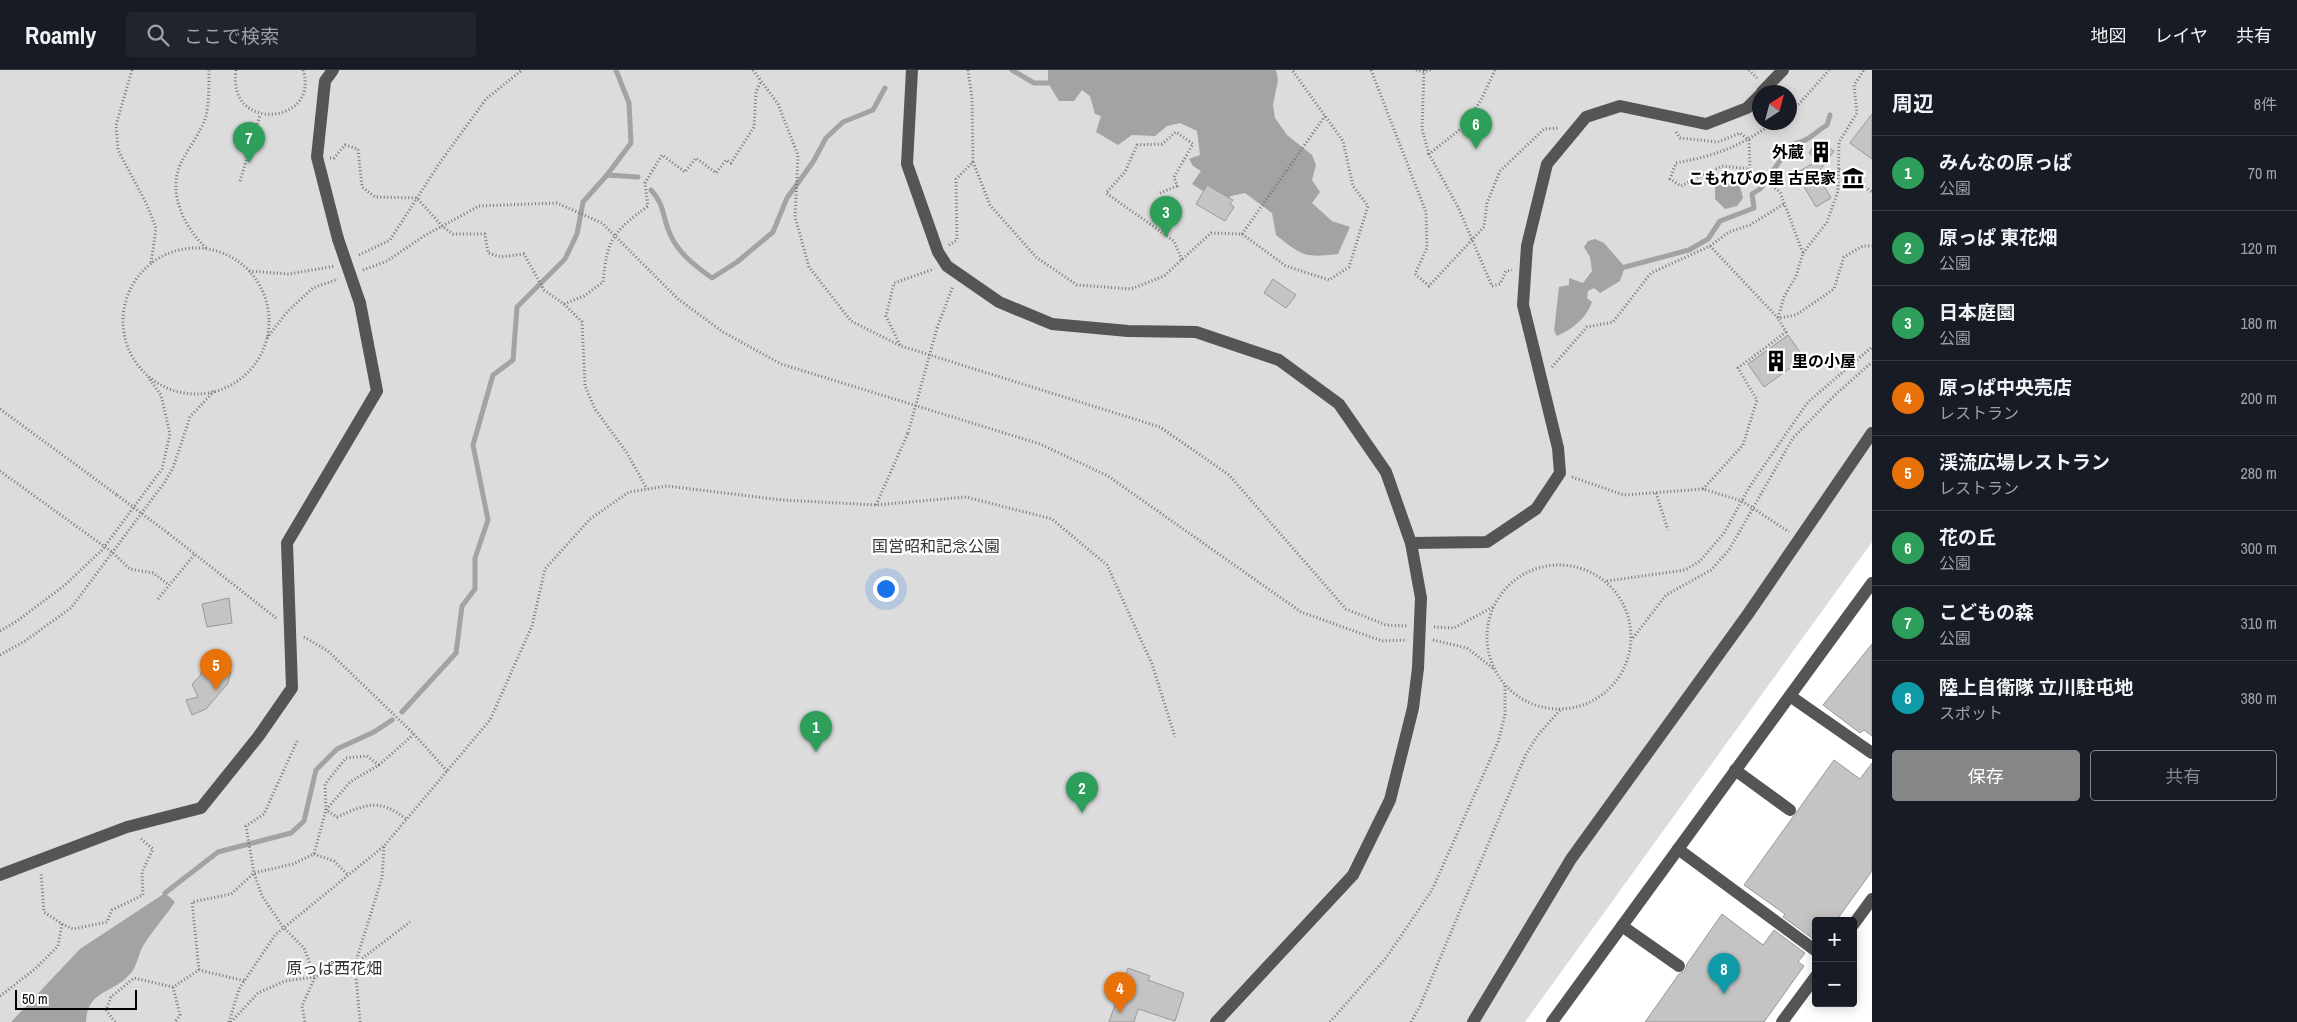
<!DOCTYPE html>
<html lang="ja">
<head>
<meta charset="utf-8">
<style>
  :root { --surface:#171b24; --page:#20242c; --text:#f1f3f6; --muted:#9ea1a6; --line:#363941; --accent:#858687 }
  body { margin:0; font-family:"Archivo Narrow","Noto Sans JP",sans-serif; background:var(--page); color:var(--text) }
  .controls { position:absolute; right:15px; bottom:15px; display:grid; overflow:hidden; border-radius:5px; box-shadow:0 2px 12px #0003 }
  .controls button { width:45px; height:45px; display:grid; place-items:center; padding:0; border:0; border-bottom:1px solid var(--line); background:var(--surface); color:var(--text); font:25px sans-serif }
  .compass { position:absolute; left:1752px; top:15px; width:45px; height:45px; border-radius:50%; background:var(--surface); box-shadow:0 2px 12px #0003; rotate:36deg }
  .scale { position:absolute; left:15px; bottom:12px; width:122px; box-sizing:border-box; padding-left:5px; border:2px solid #000; border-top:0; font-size:14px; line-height:18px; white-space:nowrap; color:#000; -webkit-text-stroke:4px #fff; paint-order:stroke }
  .you { position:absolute; left:885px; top:518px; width:18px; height:18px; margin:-12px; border:4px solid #fff; border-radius:50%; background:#1a73e8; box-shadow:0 0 0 8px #1a73e833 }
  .badge { display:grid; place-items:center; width:32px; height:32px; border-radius:50%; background:var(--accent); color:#fff; font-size:16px; font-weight:700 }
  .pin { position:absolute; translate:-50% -41px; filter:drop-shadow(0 1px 2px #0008) }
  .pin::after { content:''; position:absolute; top:26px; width:18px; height:15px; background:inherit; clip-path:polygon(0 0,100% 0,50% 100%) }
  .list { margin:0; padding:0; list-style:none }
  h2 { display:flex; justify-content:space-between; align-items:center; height:65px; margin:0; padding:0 20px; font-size:21px }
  h2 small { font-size:16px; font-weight:400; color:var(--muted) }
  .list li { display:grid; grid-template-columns:32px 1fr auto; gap:15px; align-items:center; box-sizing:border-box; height:75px; padding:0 20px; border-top:1px solid var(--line) }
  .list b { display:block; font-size:19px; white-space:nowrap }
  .list p { margin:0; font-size:16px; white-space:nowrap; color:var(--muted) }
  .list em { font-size:16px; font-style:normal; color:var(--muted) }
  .actions { display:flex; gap:10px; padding:15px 20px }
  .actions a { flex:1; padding:11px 0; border:1px solid var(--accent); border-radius:5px; text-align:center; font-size:18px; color:var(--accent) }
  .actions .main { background:var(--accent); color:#fff }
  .icon { flex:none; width:28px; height:28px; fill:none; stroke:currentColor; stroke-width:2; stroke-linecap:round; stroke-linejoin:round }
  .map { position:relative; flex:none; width:1872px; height:952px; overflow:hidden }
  header { display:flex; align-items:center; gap:30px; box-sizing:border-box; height:70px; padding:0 25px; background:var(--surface); border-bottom:1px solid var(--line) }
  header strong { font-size:24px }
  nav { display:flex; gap:28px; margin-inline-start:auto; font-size:18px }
  .search { width:350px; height:45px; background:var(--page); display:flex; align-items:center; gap:12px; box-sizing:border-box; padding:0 18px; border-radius:5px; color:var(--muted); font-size:19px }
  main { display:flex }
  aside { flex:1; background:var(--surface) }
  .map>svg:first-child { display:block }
  .green { fill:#dcdcdc; fill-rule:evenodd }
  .water { fill:#a3a3a3 }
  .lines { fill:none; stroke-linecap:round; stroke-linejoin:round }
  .stream { stroke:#a3a3a3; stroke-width:5 }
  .building { fill:#c4c4c4; stroke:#999 }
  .path { stroke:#777; stroke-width:3; stroke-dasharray:1 2.5; stroke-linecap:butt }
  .minor { stroke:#555; stroke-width:12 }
  .path-bridge { stroke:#777; stroke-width:3; stroke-dasharray:1 2.5; stroke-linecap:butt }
  .minor-bridge { stroke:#555; stroke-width:12 }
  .labels { text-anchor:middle; stroke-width:4.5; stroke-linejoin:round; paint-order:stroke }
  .poi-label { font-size:16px; font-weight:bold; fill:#000; stroke:#fff; text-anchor:end }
  .park-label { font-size:16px; fill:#333; stroke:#fff }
</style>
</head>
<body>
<header>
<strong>Roamly</strong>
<div class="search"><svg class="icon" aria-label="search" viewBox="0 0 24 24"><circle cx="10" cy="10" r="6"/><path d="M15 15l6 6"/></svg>ここで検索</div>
<nav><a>地図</a><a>レイヤ</a><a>共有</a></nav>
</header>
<main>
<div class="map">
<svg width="1872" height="952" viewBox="0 0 1872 952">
  <rect width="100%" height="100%" fill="#fff"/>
  <path class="green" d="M 0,0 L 1872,0 L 1872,472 L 1525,952 L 0,952 ZM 1760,22 L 1790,22 L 1790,52 L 1760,52 Z"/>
  <g class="water">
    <path d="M 1048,0 L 1276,0 L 1278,10 L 1273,35 L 1275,48 L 1287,65 L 1312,85 L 1316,95 L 1312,110 L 1320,122 L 1312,133 L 1332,151 L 1350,157 L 1338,184 C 1305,188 1302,186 1276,165 L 1272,143 L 1245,123 L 1231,126 L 1223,134 L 1192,114 L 1201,101 L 1193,96 L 1189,89 L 1200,85 L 1197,61 L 1180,53 L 1167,56 L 1155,66 L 1132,65 L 1118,75 L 1096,62 L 1101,46 L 1095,44 L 1090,26 L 1082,20 L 1074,31 L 1059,31 L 1048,13 Z"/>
    <path d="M 1729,112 L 1740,116 L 1743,128 L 1737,136 L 1725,139 L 1715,129 L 1715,116 Z"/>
    <path d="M 1595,169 L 1604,173 L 1625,197 L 1620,211 L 1600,223 L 1594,218 L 1588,221 L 1587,228 L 1592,232 C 1586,249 1572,259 1557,266 L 1554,261 L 1559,217 L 1569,215 L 1569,208 L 1583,213 L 1592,201 L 1590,187 L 1584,177 L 1588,171 Z"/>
    <path d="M 165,823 L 175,832 C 165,847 152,861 143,876 C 138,885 137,897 130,904 C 113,924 87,920 86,952 L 11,952 L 80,879 Z"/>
  </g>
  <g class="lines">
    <g class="stream">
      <path d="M 1012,0 L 1034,13 L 1048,13"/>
      <path d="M 607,105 L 631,73 L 629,33 L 616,0"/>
      <path d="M 651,120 C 664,134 662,143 668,159 C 676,182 694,195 712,208 L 737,192 L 773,162 L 787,128 L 813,92 L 826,68 L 843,52 L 873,40 L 885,18"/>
      <path d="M 1625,197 L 1689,180 L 1708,169 L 1720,151 L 1754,138 L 1752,124 L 1760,119 L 1792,74 C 1811,70 1811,65 1827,55 L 1830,45"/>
      <path d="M 402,642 L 456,583 L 462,536 L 475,519 L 475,488 L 488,450 L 473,375 L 493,305 L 513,290 L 517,237 L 565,189 L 577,164 L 583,132 L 607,105 L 638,107"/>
      <path d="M 165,823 L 218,782 L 291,763 L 304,751 L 316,700 L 337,679 L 374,662 L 392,650"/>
    </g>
  </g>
  <g class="building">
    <path d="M 1872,44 L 1872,89 L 1850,73 Z"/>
    <path d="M 1817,70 L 1834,81 L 1817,104 L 1831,128 L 1816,137 L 1796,103 L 1819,90 L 1809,83 Z"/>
    <path d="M 1207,115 L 1233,130 L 1230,134 L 1234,137 L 1225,151 L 1196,134 Z"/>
    <path d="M 1273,209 L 1296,225 L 1286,238 L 1264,223 Z"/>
    <path d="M 1788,265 L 1804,288 L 1764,317 L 1748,294 Z"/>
    <path d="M 229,528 L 232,553 L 207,557 L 202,534 Z"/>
    <path d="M 1872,574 L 1872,666 L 1864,660 L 1860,663 L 1823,635 Z"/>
    <path d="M 223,592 L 225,600 L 231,602 L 228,613 L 206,639 L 192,645 L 186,630 L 198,627 L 192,614 L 200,606 L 204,595 Z"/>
    <path d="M 1834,690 L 1860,709 L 1872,693 L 1872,801 L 1836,851 L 1816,851 L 1816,871 L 1783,847 L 1785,844 L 1744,815 Z"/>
    <path d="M 1722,844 L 1763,875 L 1774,860 L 1805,883 L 1798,892 L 1804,896 L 1764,952 L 1645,952 L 1679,904 L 1685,901 L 1687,894 Z"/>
    <path d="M 1128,898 L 1150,906 L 1148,910 L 1184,923 L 1175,951 L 1138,939 L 1134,952 L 1109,952 Z"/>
  </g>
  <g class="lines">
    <g class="path">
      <path d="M 132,0 L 116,55 L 118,80 L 146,133 L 156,158 L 151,193"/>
      <path d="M 236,0 C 226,64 321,54 303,0"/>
      <path d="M 753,0 L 778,34 L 798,85 L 795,147 L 809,197 L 851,251 L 901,276 L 1160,357 L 1229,405 L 1346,539 L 1386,555 L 1408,556"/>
      <path d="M 968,0 L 972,28 L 973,92"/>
      <path d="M 1371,0 L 1426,142 L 1427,178 L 1415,204 L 1429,216 L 1484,157 L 1487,133 L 1500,101 L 1544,59 L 1559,58"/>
      <path d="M 1416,0 L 1424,2 L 1431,0"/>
      <path d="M 1424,0 L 1422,59 L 1429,84"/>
      <path d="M 1495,0 L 1481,30 L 1463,57 L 1429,84 L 1458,137 L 1492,216 L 1500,214 L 1506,201 L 1512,200"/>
      <path d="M 1749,0 L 1757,8"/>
      <path d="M 1790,41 L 1800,33 L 1829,0"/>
      <path d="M 1676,62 L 1680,68 L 1718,72 L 1740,63 L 1749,70 L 1750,99"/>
      <path d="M 330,88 L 334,88 L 345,75 L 358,79 L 362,117 L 375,127 L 417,128 L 442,156 L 453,164 L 485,164 L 488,183 L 501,187 L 524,184 L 544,220 L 564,234 L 582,252 L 585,316 L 595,339 L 627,383 L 647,419"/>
      <path d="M 1839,99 L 1872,122"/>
      <path d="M 240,111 L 260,45"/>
      <path d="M 1160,123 L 1177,116 L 1174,107 L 1193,74 L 1176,62 L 1162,74 L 1137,75 L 1125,102 L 1106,123 L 1174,171 L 1182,190"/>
      <path d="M 1242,164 L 1325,46"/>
      <path d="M 949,175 L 957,170 L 956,109 L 973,92 L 990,135 L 1036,187 L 1077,215 L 1131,219 L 1164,206 L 1211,163 L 1242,164 L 1286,196 L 1329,210 L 1349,197 L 1368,136 L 1353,116 L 1343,71 L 1292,0"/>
      <path d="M 1710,176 L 1778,248 L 1796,245 L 1834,219 L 1844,187 L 1863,176 L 1872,176"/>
      <path d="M 206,178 C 184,157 166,121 182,91 C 189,77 202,61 206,46 C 209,33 209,14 209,0"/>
      <circle cx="196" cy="251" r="73"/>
      <path d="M 1803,183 L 1827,152 L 1838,121 L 1839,72 L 1857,43 L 1854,15 L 1864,0"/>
      <path d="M 359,185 L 390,170 L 441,91 L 486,29 L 522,0"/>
      <path d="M 363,200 L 387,191 L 424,166 L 479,136 L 557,133 L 602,153 L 678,229 L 723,262 L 781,294 L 1040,374 L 1108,406 L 1301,542 L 1382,571 L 1407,570"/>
      <path d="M 249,201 L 289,204 L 335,196"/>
      <path d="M 564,234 L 584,226 L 603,212 C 607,169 613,162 648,136 L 645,113 L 662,85 L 685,102 L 696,88 L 716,103 L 726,90 L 731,93 L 754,57 L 756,22 L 761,11"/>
      <path d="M 937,258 L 953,216"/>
      <path d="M 267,268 L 287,242 L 313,218 L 338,209"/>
      <path d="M 900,275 L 886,246 L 894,213 L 934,199"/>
      <path d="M 1552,297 L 1587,257 L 1613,252 L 1651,203 L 1710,176 L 1729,162 L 1750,155 L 1784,134"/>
      <path d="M 0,339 L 117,425"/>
      <path d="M 0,401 L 112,482 L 130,499 L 153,503 L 169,515"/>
      <path d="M 1572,407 L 1624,425 L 1703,419 L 1742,431 L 1789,462"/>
      <path d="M 1703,419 L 1743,375 L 1757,330 L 1738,298 L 1786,262 L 1778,248 L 1784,227 L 1796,206 L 1803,183 L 1780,122 L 1750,99 L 1722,96 L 1681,116 L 1670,109 L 1676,93 C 1715,86 1742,76 1774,52"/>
      <path d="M 1656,423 L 1668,460"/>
      <path d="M 876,435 L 908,363"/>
      <path d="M 168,463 L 276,548"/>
      <circle cx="1559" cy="567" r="72"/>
      <path d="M 1607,511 L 1685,500 L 1700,491 L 1724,463 L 1750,416 L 1808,332 L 1872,277"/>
      <path d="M 158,529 L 194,485"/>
      <path d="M 1434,557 L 1454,558 L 1493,537"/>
      <path d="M 0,561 L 17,551 L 65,515 L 102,480 L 162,399 L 170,364 L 161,325 L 148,307"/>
      <path d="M 304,567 L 328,581 L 414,664 L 447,701"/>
      <path d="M 1633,568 L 1666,525 L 1711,500 L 1729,480 L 1793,368 L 1835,325 L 1872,292"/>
      <path d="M 1433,570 L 1467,578 L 1494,599"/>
      <path d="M 0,585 L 25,571 L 71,538 L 164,413 L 173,398 L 190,347 L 214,321"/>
      <path d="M 297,671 L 264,744 L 246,756 L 254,803 L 262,826 L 283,857 L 304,878 L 315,907 L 302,936 L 305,952"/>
      <path d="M 379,695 L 367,686 L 346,688 L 325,714 L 326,740 L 337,747 C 366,734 379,728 406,749"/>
      <path d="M 314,784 L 334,791 L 348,805"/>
      <path d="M 62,854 L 73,859 L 107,852 L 112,840 L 143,825 L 142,802 L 153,779 L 140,768"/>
      <path d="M 199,900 L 192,832 L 231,824 L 254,803 L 293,794 L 314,784 L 326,740 L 350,712 L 379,695 L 414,664"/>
      <path d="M 173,917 L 180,945 L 175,952"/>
      <path d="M 0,926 L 35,899 L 58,876 L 62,854 L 44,842 L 41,803"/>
      <path d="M 115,952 L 106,940 L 111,927 L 134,908 L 173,917 L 199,900 L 245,911"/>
      <path d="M 229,952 L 239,919 L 275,865 L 384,776 L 490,650 L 532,556 L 545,499 L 590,449 L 629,422 L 667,416 L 782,430 L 876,435 L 966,427 L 1052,449 L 1107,495 L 1152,594 L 1175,667"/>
      <path d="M 231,952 L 258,923 L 285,911 L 315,907 L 355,894 L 410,852"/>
      <path d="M 360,952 L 355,894 L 382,808 L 384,776"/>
      <path d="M 1330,952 L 1386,888 L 1432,820 L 1498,672 L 1505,645 L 1505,615"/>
      <path d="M 1411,952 L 1420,936 L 1526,684 L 1538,665 L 1560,640"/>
    </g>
    <g class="minor">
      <path d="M 333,0 L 325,11 L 317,87 L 338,169"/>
      <path d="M 912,0 L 907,94 L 938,182 L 947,196 L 999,232 L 1052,254 L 1128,261 L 1196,262 L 1279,290 L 1339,334 L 1386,402 L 1411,473 L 1421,528"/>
      <path d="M 1762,22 L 1783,0"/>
      <path d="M 1411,473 L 1487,472 L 1536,439 L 1560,403 L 1558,378 L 1523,235 L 1527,176 L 1547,94 L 1586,47 L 1620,36 L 1706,54 L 1747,38 L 1760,25"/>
      <path d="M 1790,626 L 1872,683"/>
      <path d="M 1735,700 L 1790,740"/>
      <path d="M 1678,779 L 1816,881"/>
      <path d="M 0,805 L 127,757 L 201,738 L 258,667 L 292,618 L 287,473 L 377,321 L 360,233"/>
      <path d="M 1853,855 L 1872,829"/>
      <path d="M 1622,856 L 1679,896"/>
      <path d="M 1216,952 L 1353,805 L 1390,730 L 1413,638 L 1418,598"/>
      <path d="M 1473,952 L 1571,789 L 1748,544 L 1872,363"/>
      <path d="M 1552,952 L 1872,513"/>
      <path d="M 1782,952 L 1816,906"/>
    </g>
    <g class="path-bridge">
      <path d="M 908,363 L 937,258"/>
      <path d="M 117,425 L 168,463"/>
    </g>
    <g class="minor-bridge">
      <path d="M 338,169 L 360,233"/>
      <path d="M 1418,598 L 1421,528"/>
    </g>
  </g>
  <defs>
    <g id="building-bare" transform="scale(1.725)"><path d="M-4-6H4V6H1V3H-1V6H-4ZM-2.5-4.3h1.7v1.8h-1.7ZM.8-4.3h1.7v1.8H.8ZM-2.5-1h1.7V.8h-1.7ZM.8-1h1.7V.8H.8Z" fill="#000" stroke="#fff" stroke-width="2.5" paint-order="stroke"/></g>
    <g id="museum-bare" transform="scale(1.725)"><path d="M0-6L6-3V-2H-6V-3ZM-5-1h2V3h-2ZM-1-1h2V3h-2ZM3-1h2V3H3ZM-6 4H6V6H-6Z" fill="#000" stroke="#fff" stroke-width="2.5" paint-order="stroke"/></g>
  </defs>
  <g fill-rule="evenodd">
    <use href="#building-bare" x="1821" y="82"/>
    <use href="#museum-bare" x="1853" y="108"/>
    <use href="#building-bare" x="1776" y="291"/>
  </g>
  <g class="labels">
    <g class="poi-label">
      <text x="1804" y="88">外蔵</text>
      <text x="1836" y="114">こもれびの里 古民家</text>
      <text x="1792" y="297" text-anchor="start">里の小屋</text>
    </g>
    <g class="park-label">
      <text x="936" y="482">国営昭和記念公園</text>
      <text x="334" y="904">原っぱ西花畑</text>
    </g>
  </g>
</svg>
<div class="controls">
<button>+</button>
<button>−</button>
</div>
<svg class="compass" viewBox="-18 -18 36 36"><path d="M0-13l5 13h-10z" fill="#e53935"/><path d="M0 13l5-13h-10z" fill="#9ea1a6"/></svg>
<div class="scale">50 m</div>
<div class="you"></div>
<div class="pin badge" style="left:816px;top:682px;background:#2e9e5b">1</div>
<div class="pin badge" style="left:1082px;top:743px;background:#2e9e5b">2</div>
<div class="pin badge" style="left:1166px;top:167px;background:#2e9e5b">3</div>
<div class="pin badge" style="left:1120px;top:943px;background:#e8710a">4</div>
<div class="pin badge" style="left:216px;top:620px;background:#e8710a">5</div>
<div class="pin badge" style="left:1476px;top:79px;background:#2e9e5b">6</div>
<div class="pin badge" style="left:249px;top:93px;background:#2e9e5b">7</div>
<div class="pin badge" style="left:1724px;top:924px;background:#0f9aa8">8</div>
</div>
<aside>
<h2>周辺<small>8件</small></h2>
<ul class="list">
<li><span class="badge" style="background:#2e9e5b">1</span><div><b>みんなの原っぱ</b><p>公園</p></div><em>70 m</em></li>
<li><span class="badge" style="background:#2e9e5b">2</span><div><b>原っぱ 東花畑</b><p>公園</p></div><em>120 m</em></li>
<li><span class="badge" style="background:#2e9e5b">3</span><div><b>日本庭園</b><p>公園</p></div><em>180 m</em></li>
<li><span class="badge" style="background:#e8710a">4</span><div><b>原っぱ中央売店</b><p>レストラン</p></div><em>200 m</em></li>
<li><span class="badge" style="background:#e8710a">5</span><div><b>渓流広場レストラン</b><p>レストラン</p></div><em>280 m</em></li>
<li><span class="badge" style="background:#2e9e5b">6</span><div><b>花の丘</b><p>公園</p></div><em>300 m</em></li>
<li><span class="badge" style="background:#2e9e5b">7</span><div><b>こどもの森</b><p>公園</p></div><em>310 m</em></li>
<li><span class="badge" style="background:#0f9aa8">8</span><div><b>陸上自衛隊 立川駐屯地</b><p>スポット</p></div><em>380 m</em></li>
</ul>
<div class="actions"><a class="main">保存</a><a>共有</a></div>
</aside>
</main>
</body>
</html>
